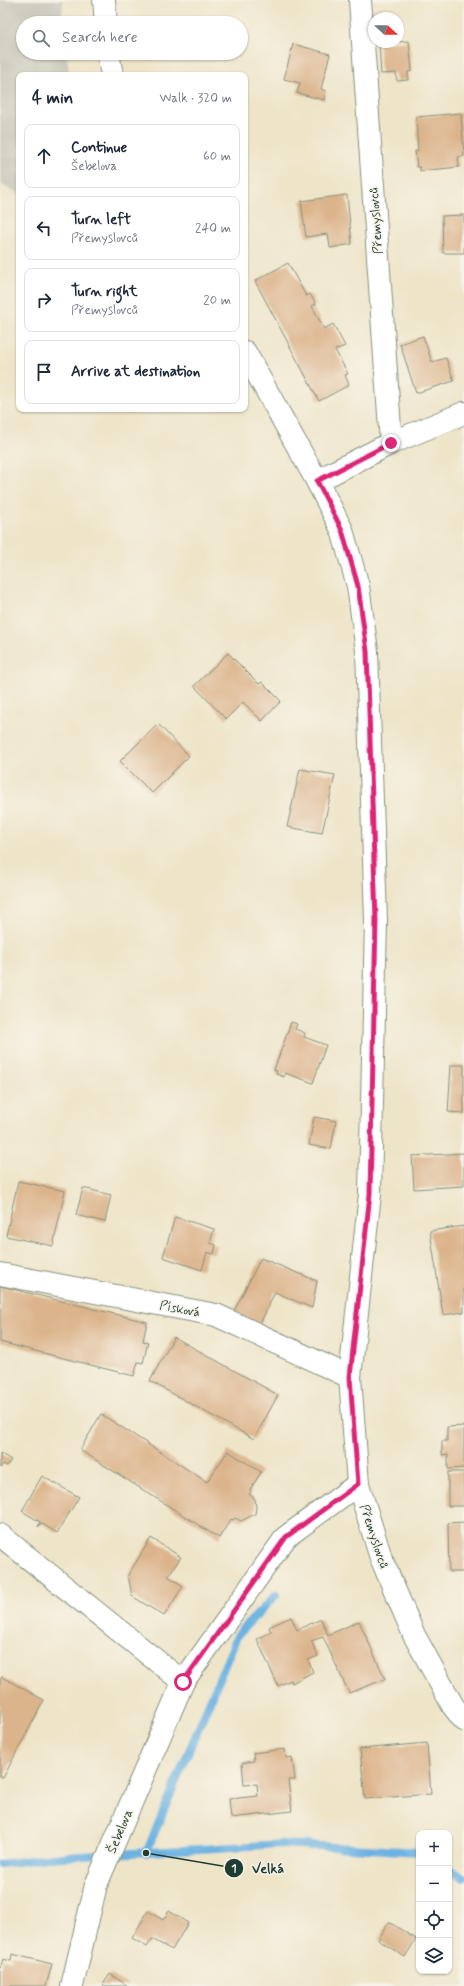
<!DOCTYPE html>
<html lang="en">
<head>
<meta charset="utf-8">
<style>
  :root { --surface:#fff; --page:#f6f6f7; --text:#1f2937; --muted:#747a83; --line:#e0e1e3 }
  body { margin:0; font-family:Mynerve,sans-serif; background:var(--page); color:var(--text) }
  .controls { position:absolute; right:12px; bottom:12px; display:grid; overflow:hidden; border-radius:8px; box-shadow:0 1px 3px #0004 }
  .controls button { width:36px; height:36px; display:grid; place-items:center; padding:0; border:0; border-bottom:1px solid var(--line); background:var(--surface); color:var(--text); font:20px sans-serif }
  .compass { position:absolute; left:368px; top:12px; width:36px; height:36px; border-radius:50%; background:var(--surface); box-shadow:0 1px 3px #0004; rotate:111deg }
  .stop { position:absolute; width:12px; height:12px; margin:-9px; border:3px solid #db2777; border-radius:50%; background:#fff }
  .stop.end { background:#db2777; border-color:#fff; box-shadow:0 1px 4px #0008 }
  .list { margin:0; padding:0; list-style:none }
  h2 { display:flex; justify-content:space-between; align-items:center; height:52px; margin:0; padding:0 16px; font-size:17px }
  h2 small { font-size:13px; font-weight:400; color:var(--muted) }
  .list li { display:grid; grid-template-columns:26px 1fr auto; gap:12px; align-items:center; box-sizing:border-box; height:64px; margin:0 8px 8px; padding:0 8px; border:1px solid var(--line); border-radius:8px }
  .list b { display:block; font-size:15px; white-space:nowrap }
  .list p { margin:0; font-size:13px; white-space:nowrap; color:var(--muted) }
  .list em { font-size:13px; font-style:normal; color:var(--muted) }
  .icon { flex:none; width:22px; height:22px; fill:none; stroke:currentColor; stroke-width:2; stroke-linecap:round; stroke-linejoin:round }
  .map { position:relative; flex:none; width:464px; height:1986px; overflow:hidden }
  .search { position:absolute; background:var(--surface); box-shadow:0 1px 3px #0004; left:16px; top:16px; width:232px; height:44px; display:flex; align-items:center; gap:10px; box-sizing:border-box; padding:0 14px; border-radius:22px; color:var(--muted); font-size:15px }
  .panel { position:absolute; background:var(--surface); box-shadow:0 1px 3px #0004; left:16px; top:72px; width:232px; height:340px; border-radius:8px }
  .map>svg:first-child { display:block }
  .industrial { fill:#c6c5b8 }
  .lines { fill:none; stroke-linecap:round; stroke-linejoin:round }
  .stream { stroke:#6cb2e2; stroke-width:8 }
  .building { fill:#dcb48b }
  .street-casing { stroke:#86917e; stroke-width:24 }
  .secondary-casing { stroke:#86917e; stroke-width:24 }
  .street { stroke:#fff; stroke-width:22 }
  .secondary { stroke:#fff; stroke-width:22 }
  .route { stroke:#db2777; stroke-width:5 }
  .labels { text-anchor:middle; stroke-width:3; stroke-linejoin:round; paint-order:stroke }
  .street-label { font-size:13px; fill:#1f3d34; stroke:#f7f3e8 }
  .leader { fill:none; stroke:#1f3d34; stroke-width:1.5 }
  .callout-dot { fill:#1f3d34; stroke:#f7f3e8; stroke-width:1.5 }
  .mark-label { font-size:12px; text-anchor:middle; font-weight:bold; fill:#fff }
  .callout-label { font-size:14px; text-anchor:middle; font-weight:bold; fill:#1f3d34; stroke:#f7f3e8; stroke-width:3; stroke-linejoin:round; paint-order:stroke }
</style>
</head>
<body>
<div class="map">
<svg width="464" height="1986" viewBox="0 0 464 1986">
  <rect width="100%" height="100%" fill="#f7f3e8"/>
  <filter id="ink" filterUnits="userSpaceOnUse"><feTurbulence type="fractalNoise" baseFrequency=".025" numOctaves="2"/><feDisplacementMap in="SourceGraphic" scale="8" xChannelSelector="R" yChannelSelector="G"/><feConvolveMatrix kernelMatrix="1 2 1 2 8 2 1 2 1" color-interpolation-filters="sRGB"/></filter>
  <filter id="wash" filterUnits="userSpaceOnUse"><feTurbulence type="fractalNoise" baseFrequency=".012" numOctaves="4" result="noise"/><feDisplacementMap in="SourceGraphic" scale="16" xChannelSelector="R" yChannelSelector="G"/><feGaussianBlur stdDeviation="0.9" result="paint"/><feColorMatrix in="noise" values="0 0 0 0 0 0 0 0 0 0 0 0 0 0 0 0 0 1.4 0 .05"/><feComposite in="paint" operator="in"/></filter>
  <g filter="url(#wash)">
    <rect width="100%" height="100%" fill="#eee5c9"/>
    <path class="industrial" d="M 0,0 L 63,0 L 61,23 L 23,23 L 23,53 L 66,53 L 70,75 L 19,75 L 19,194 L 0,184 Z"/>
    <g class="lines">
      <g class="stream">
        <path d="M 146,1853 L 238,1634 L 276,1595"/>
        <path d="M 0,1864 L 47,1858 L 282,1844 L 419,1852"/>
        <path d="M 449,1869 L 464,1878"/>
      </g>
    </g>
    <g id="blocks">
      <g class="building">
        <path d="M 409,41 L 412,71 L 408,72 L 408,80 L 397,81 L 396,73 L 381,74 L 379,44 Z"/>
        <path d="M 293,44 L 330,54 L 321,89 L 326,91 L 324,100 L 297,93 L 300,83 L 284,79 Z"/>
        <path d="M 461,113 L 464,156 L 458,157 L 459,167 L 420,171 L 420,167 L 417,167 L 415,151 L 418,151 L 416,117 Z"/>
        <path d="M 347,195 L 352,244 L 330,248 L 328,234 L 306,237 L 301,201 Z"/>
        <path d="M 464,215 L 464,253 L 443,253 L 442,216 Z"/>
        <path d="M 288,263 L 306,296 L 310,294 L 316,304 L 312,306 L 324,329 L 333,324 L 345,346 L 335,350 L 348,374 L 345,375 L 349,385 L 319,401 L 255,281 Z"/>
        <path d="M 423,336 L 432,362 L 446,358 L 454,381 L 416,393 L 400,344 Z"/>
        <path d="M 228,653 L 259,684 L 262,682 L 281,701 L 262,721 L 243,702 L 226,719 L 194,686 Z"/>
        <path d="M 158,724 L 189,756 L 152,793 L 120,761 Z"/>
        <path d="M 300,769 L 335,775 L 322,833 L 287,827 Z"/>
        <path d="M 291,1022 L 297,1024 L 295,1029 L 305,1033 L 304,1037 L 326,1045 L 313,1083 L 285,1073 L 284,1077 L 276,1074 L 277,1071 L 274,1070 Z"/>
        <path d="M 451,1065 L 464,1065 L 464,1113 L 448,1112 Z"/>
        <path d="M 314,1117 L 336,1121 L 331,1149 L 309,1145 Z"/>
        <path d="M 464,1153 L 464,1186 L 414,1189 L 412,1156 Z"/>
        <path d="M 18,1181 L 65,1191 L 53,1246 L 6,1236 Z"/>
        <path d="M 83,1188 L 111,1195 L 105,1222 L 76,1215 Z"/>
        <path d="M 175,1217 L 214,1229 L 210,1243 L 216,1245 L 214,1254 L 207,1252 L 202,1270 L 163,1257 Z"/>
        <path d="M 464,1226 L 464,1312 L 443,1315 L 430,1231 Z"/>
        <path d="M 261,1258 L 317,1281 L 312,1308 L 275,1292 L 260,1324 L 234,1311 Z"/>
        <path d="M 0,1286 L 147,1322 L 143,1341 L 148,1342 L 143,1363 L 138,1362 L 134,1376 L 0,1342 Z"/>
        <path d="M 174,1337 L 278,1395 L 254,1439 L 150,1381 Z"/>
        <path d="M 101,1414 L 207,1482 L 228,1451 L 261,1472 L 250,1490 L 251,1492 L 249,1494 L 255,1499 L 256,1508 L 255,1514 L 241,1521 L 235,1518 L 233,1520 L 231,1519 L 219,1538 L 80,1450 Z"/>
        <path d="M 464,1426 L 464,1468 L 448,1469 L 448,1454 L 442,1455 L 442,1441 L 447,1441 L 447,1427 Z"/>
        <path d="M 0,1453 L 11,1460 L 7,1466 L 3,1464 L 0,1468 Z"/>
        <rect x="448" y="1472" width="16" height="34"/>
        <path d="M 42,1476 L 79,1497 L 57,1533 L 41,1523 L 38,1527 L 40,1522 L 22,1511 Z"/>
        <path d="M 464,1522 L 464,1572 L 449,1572 L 448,1523 Z"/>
        <path d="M 151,1538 L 181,1557 L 168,1576 L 183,1586 L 164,1616 L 132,1596 L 128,1575 Z"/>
        <path d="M 291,1617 L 297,1630 L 321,1619 L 328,1635 L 359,1621 L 385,1679 L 349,1693 L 323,1637 L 311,1641 L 318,1656 L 308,1660 L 313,1672 L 292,1683 L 291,1680 L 278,1686 L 257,1639 L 271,1632 L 269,1627 Z"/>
        <path d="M 2,1677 L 44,1700 L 3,1778 L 0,1776 L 0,1681 Z"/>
        <path d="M 427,1743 L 431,1794 L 365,1799 L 360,1749 Z"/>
        <path d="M 285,1749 L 286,1758 L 292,1757 L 295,1780 L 288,1780 L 292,1811 L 231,1818 L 229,1799 L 258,1796 L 257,1784 L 244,1785 L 242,1763 L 254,1761 L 253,1753 Z"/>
        <path d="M 148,1911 L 163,1920 L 169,1911 L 188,1923 L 172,1950 L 152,1939 L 147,1947 L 132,1938 Z"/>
        <path d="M 389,1922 L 416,1939 L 405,1957 L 378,1940 Z"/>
        <path d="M 12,1954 L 52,1964 L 46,1986 L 0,1986 L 0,1969 L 3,1959 L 11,1961 Z"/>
        <path d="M 110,1974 L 128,1986 L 102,1986 Z"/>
      </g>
    </g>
  </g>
  <g filter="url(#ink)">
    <use href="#blocks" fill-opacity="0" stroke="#86917e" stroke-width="1"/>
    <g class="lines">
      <g class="street-casing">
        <g id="street">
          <path d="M 360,0 L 391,443"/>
          <path d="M 317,481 L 391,443 L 464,413"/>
          <path d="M 0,1274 L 216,1315 L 350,1377"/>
          <path d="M 0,1535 L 183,1682"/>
          <path d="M 72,1986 L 96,1885 L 183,1682 L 286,1537 L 358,1484"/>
        </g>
      </g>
      <g class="secondary-casing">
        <g id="secondary">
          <path d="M 104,0 L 106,23"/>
          <path d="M 108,53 L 112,75"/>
          <path d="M 245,352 L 317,481 L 342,530 L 358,586 L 367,651 L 376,920 L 370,1194 L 350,1377 L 358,1484 L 381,1558 L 414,1635 L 453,1706 L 464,1720"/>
        </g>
      </g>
      <use href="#street" class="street"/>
      <use href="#secondary" class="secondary"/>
    </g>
  </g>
  <g class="lines" filter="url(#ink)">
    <path class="route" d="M 183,1682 L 286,1537 L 358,1484 L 350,1377 L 370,1194 L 376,920 L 367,651 L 358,586 L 342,530 L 317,481 L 391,443"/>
  </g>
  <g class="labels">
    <g class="street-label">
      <text transform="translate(375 221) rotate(-94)" y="5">Přemyslovců</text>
      <text transform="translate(180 1308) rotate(11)" y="5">Písková</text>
      <text transform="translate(375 1536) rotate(72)" y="5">Přemyslovců</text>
      <text transform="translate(119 1831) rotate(-67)" y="5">Šebelova</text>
    </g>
  </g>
  <path class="leader" d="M146 1853L234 1868"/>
  <g class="callout-dot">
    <circle cx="146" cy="1853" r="4"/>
    <circle cx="234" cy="1868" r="10"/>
  </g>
  <g class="mark-label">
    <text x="234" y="1872">1</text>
  </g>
  <g class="callout-label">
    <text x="268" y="1873">Velká</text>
  </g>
</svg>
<div class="controls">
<button>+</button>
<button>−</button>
<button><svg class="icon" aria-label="locate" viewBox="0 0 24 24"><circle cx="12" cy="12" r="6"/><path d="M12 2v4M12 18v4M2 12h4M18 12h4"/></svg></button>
<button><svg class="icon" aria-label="layers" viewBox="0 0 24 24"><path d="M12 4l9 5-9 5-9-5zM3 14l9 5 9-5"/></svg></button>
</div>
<svg class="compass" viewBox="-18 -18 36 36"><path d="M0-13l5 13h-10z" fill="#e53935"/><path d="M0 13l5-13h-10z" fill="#747a83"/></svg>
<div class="stop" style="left:183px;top:1682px"></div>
<div class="stop end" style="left:391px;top:443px"></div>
<div class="search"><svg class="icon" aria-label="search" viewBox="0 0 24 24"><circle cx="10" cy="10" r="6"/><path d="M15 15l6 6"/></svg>Search here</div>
<section class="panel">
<h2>4 min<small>Walk · 320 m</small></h2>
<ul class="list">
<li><svg class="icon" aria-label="ahead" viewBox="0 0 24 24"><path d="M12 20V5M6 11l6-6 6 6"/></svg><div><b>Continue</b><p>Šebelova</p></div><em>60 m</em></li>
<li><svg class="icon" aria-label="left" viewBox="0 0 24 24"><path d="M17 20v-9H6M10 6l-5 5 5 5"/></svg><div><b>Turn left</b><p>Přemyslovců</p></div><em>240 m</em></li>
<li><svg class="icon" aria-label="right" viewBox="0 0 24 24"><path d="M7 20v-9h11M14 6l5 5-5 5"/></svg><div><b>Turn right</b><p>Přemyslovců</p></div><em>20 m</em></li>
<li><svg class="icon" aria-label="arrive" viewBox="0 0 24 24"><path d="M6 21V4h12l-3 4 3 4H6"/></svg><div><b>Arrive at destination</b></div></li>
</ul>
</section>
</div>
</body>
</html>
